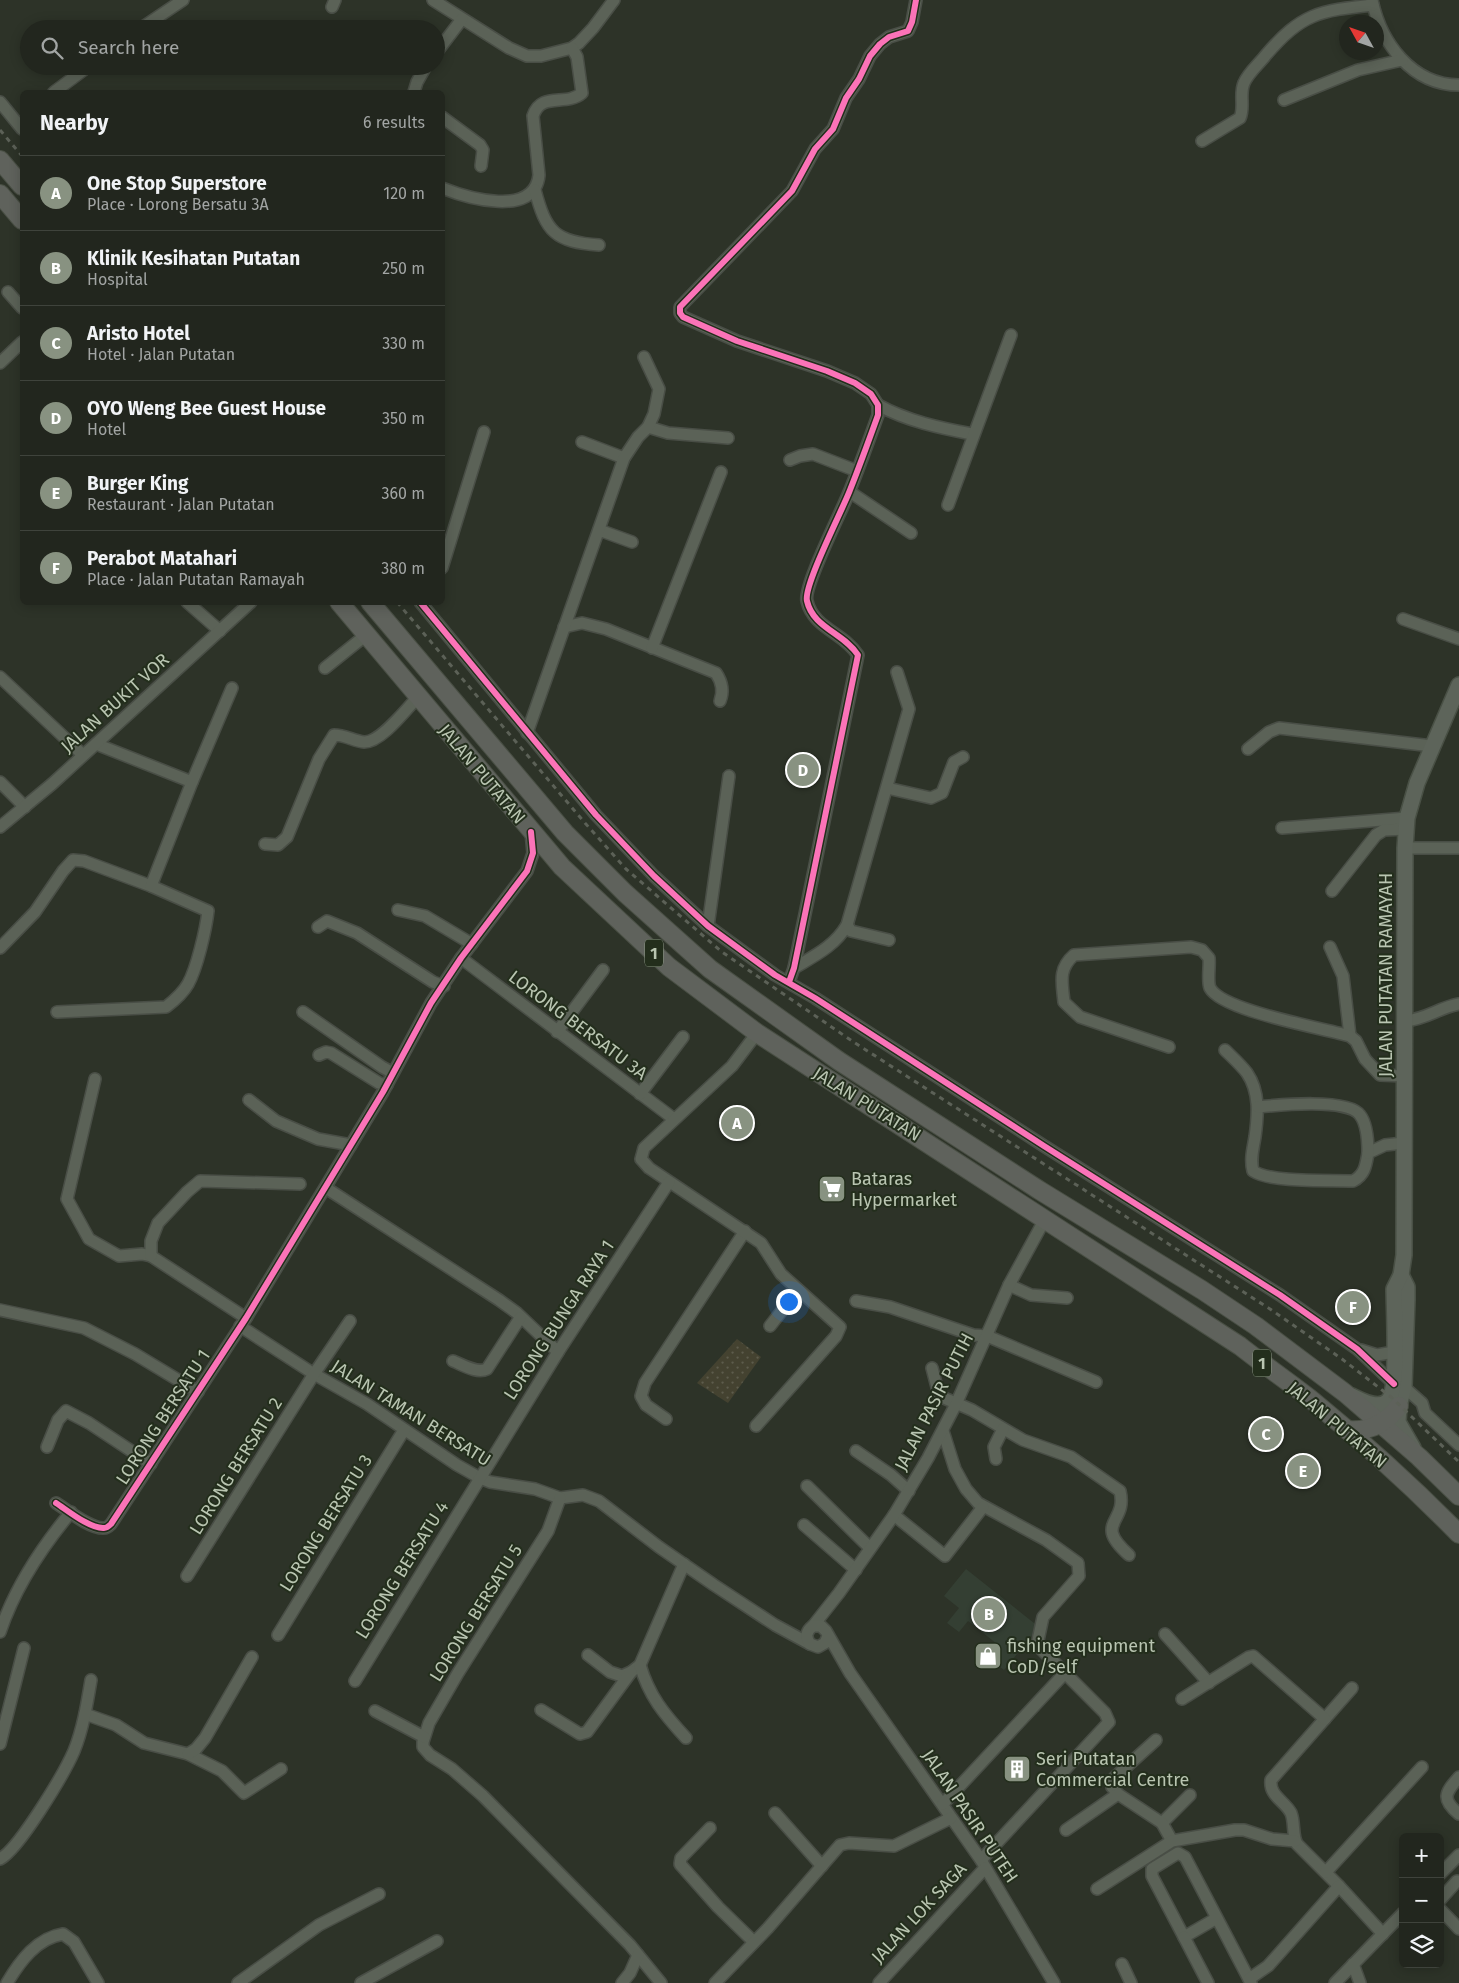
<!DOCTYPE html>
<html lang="en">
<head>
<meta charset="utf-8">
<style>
  :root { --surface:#22261e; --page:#2a2e27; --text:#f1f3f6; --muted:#a2a5a4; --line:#3f433c; --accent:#889281 }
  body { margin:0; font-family:"Fira Sans",sans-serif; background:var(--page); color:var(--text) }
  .controls { position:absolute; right:15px; bottom:15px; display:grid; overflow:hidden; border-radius:8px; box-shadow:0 2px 12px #0003 }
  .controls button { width:45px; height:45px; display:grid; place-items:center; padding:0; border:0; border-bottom:1px solid var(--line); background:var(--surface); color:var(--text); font:25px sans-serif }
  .compass { position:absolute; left:1339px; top:15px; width:45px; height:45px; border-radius:50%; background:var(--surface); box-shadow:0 2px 12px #0003; rotate:310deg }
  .you { position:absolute; left:788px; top:1301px; width:18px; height:18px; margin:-12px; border:4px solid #fff; border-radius:50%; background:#1a73e8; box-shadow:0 0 0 8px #1a73e833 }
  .badge { display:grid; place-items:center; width:32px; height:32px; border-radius:50%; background:var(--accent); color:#fff; font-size:16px; font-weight:700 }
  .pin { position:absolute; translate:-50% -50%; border:2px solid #fff; box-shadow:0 1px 5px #0006 }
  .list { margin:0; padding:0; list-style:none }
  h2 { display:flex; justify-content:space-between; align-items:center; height:65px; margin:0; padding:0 20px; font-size:21px }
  h2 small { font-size:16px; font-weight:400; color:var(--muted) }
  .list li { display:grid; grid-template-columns:32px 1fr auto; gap:15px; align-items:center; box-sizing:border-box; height:75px; padding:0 20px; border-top:1px solid var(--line) }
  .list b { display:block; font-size:19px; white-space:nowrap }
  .list p { margin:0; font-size:16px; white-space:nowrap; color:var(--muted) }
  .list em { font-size:16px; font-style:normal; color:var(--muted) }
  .icon { flex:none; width:28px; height:28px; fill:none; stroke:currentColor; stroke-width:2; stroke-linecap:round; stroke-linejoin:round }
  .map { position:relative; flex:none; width:1459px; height:1983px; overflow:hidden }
  .search { position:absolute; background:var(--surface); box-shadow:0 2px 12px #0003; left:20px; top:20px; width:425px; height:55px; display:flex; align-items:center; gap:12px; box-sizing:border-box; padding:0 18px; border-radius:28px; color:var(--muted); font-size:19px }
  .panel { position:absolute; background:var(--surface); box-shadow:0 2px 12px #0003; left:20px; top:90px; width:425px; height:515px; border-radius:8px }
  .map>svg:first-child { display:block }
  .medical { fill:#343f33 }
  .grass { fill:url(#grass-dots) }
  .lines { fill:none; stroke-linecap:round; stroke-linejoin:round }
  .minor-casing { stroke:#494e46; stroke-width:14 }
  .major-casing { stroke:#495045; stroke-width:18 }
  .highway-casing { stroke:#494f44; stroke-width:20 }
  .minor { stroke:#5b6257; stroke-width:11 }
  .major { stroke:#5d645a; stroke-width:15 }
  .highway { stroke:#5f625c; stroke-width:18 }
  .rail { stroke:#5c6157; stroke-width:3; stroke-dasharray:5 5; stroke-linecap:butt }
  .cycleway-casing { stroke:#232e1c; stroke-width:9 }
  .cycleway { stroke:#fb73b8; stroke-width:6 }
  .labels { text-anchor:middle; stroke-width:4; stroke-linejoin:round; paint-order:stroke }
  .shield { fill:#232e1c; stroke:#8c9884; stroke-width:1 }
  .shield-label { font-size:16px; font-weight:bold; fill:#b9c5b1 }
  .street-label { font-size:18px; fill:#b9c5b1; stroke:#232e1c }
  .poi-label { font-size:18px; fill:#b9c5b1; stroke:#232e1c; text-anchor:start }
</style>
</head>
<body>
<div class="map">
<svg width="1459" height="1983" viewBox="0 0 1459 1983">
  <defs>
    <pattern id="grass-dots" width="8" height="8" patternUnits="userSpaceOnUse" patternTransform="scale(1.25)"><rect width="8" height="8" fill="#444230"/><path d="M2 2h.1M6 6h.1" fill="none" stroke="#5d5c4c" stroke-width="1.8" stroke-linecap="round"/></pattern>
  </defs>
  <rect width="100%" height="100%" fill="#2d3328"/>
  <path class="medical" d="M 966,1569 L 1039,1627 L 1004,1670 L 987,1657 L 997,1644 L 968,1621 L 959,1632 L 947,1623 L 959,1608 L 944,1596 Z"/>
  <path class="grass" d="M 737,1339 L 761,1357 L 728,1403 L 697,1383 Z"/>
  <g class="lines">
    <g class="minor-casing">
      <g id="minor">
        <path d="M 433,0 L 509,48 L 527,56 L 541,56 L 572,48 L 579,43 L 593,28 L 614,0"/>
        <path d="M 1372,0 C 1381,43 1412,85 1459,85"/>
        <path d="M 332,7 L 335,0"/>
        <path d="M 140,29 L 183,0"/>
        <path d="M 436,53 L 462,19"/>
        <path d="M 54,92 L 89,66"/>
        <path d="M 414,92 L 417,82 L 426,66"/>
        <path d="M 1284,100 L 1358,70 L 1402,60"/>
        <path d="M 0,102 L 22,129"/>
        <path d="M 442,117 L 480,145 L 483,150 L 481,166"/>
        <path d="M 1202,141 L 1240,118 C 1245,107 1239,94 1244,83 C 1248,73 1259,64 1265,56 C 1302,13 1318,11 1373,5"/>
        <path d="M 442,188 C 467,198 535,218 539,175 L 533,116 C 541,91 566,107 582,93 L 577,57 L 572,48"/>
        <path d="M 535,190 C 546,232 555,242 599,245"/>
        <path d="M 8,292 L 22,308"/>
        <path d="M 0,363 L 22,342"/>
        <path d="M 878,405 C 907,421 940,428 972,434"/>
        <path d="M 648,427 L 668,433 L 728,438"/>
        <path d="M 582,442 L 624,458"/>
        <path d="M 790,460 L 800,456 L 813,454 L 857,471"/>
        <path d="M 850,492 L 911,533"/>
        <path d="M 948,505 L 1011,335"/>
        <path d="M 599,530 L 632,542"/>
        <path d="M 442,568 L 484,432"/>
        <path d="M 187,602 L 220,631"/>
        <path d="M 420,602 L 596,815 L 654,876 L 708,926 L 775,975 L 815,998 L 1044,1146 L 1280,1295 L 1357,1349 L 1394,1384"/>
        <path d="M 1403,619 L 1459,639"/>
        <path d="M 564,627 L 582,623 L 606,629 L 716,673 C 722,682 724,691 720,701"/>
        <path d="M 652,648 L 721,472"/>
        <path d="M 325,668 L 366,635"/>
        <path d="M 0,677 L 83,755"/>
        <path d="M 527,733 L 624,458 L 638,437 L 648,427 L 654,414 L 659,389 L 644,357"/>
        <path d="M 96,744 L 192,782"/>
        <path d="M 1248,749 L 1269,732 L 1279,728 L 1432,746"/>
        <path d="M 0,782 L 25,807"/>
        <path d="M 887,788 L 931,798 L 942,793 L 954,762 L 963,757"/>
        <path d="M 0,827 L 52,784 L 251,602"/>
        <path d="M 1282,828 L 1407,818"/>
        <path d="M 265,844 L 278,845 L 287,837 L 319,759 L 334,735 C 345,735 354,741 364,742 C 381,743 407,708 418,697"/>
        <path d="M 1405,848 L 1459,848"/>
        <path d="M 1332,891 L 1376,835 L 1384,830 L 1406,829"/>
        <path d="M 398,910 L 425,916 L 472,944"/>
        <path d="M 847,925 L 851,931 L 889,940"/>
        <path d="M 708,926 L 729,776"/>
        <path d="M 318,927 L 327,921 L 357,933 L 433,982 L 444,986"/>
        <path d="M 1330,947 L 1343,976 L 1350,1036"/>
        <path d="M 0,948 L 35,912 L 63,871 L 73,860 L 84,861 L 151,886"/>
        <path d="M 461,958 L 674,1119"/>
        <path d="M 794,968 C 814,956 835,946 847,925 L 909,709 L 897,672"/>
        <path d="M 789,982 L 794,968 L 858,655 C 844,633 813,628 807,601 C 803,586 843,509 850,490 C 860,465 869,440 878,415 L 878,405 L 871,394 L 855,383 L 827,371 L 737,341 L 683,317 L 680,313 L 680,307 L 792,191 L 815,149 L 833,129 L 846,98 L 859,79 L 870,56 L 880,44 L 889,37 L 908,31 L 912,22 L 916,0"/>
        <path d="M 57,1012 L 166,1007 C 175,1000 183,993 188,984 C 197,968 206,929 208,911 L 151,886 L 192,782 L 232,688"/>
        <path d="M 303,1012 L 382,1067 L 393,1073"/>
        <path d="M 1405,1021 C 1427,1019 1438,1008 1459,1004"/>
        <path d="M 557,1032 L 603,970"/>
        <path d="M 1169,1047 L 1080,1017 L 1064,1002 C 1062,982 1058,969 1074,955 L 1191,947 L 1202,950 L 1209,958 C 1210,966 1207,981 1210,988 C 1222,1011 1323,1028 1350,1036 L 1356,1041 L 1365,1059 L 1380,1075 L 1405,1076"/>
        <path d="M 1225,1050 C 1232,1057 1241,1065 1247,1073 C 1260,1092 1258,1115 1255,1137 C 1253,1149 1250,1159 1253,1171 C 1271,1183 1330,1180 1353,1181 C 1365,1175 1366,1165 1368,1153 L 1385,1145 L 1404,1143"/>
        <path d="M 319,1055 L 326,1052 L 331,1053 L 379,1083 L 387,1085"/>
        <path d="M 95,1079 L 67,1199 L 89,1239 L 119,1256 L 142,1254 L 151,1256 L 246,1318"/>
        <path d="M 640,1094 L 683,1037"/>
        <path d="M 249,1100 L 276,1121 L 318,1139 L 351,1145"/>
        <path d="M 1258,1107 C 1278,1105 1349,1098 1360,1115 C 1367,1124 1368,1142 1368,1153"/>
        <path d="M 326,1188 L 499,1300 L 517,1313 L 558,1352"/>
        <path d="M 151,1256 L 151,1241 L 158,1223 L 187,1192 L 200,1181 L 300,1184"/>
        <path d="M 1009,1285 L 1031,1295 L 1067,1298"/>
        <path d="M 856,1301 L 890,1307 L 973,1335 L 987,1336 L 1096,1382"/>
        <path d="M 0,1310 L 84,1328 L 135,1354 L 198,1392"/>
        <path d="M 240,1326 L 314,1374 L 367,1404 L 457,1465 L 480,1478 L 490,1482 L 535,1489 L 560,1498 L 583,1495 L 599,1501 L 659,1547 L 714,1585 L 775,1625 L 810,1644"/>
        <path d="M 770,1326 L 798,1290"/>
        <path d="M 1361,1350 L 1377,1355 L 1394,1352"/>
        <path d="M 453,1361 C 463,1365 477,1374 487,1369 L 520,1318"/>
        <path d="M 932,1368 L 938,1391 L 944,1398 L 972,1410 L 1023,1440 L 1071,1457 L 1120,1491 C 1128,1524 1092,1522 1129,1555"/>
        <path d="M 1404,1387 L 1422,1403 L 1425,1413 L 1459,1445"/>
        <path d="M 666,1419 L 646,1405 L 641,1396 L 645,1383 L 745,1231"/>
        <path d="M 756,1426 L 836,1336 L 840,1327 L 781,1274 L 761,1243 L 649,1168 L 641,1159 L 644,1148 L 732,1066 L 757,1033"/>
        <path d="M 943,1431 L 955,1469 L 966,1489 L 978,1503 L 1046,1540 L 1078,1563 L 1079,1576 L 1043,1617 L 1037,1645 L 1105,1713 L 1109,1722 L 981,1860"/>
        <path d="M 47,1447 L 58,1420 L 66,1411 L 89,1423 L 151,1464"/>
        <path d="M 856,1451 L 891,1475 L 909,1491"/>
        <path d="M 996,1459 L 994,1447 L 1003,1429"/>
        <path d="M 807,1486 L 870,1548"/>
        <path d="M 560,1498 L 548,1531 L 458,1673 L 429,1723 L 423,1742 L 423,1747 L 430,1755 L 452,1769 L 483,1796 L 630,1945 L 661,1983"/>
        <path d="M 56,1503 C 67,1510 90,1529 104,1528 C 107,1528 109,1526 111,1524 L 246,1318 L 383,1092 L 431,1003 L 461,958 L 527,871 L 533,853 L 531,832"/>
        <path d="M 894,1515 L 945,1556 L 983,1507"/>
        <path d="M 804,1525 L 856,1570"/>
        <path d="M 187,1576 L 314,1374 L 350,1321"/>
        <path d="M 813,1626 L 839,1593 L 894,1515 L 928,1458 L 956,1404 L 1009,1285 L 1045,1219"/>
        <path d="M 0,1632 C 15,1587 41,1548 71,1512"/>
        <path d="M 1165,1634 L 1209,1683"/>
        <path d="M 278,1635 L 404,1430"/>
        <path d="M 828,1636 L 825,1643 L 818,1647 L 810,1644 C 805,1637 806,1631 813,1626 L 821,1626 L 826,1631 L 850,1673 L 981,1860 L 1054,1983"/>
        <path d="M 588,1655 L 610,1672 L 622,1676 L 631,1672 L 640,1665 L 684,1564"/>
        <path d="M 640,1665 C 649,1696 664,1714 686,1738"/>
        <path d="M 355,1681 L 558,1352 L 669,1182"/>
        <path d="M 1352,1688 L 1271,1780 C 1269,1796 1285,1801 1291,1813 C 1295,1823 1292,1835 1297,1844 L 1339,1886 L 1383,1934"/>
        <path d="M 1182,1699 L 1249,1657 L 1253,1656 L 1325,1719"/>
        <path d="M 541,1710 L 580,1734 L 587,1732 L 631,1672"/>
        <path d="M 375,1711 L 424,1737"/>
        <path d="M 85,1714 L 116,1725 L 144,1743 L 188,1754 L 222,1771 L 244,1793 L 281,1769"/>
        <path d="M 0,1744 L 24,1648"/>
        <path d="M 188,1754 L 196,1749 L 205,1738 L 252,1657"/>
        <path d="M 1459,1777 C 1445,1793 1441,1799 1459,1814"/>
        <path d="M 1118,1794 L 1112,1787 L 1114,1778 L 1156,1740"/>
        <path d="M 943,1804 L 1064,1674"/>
        <path d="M 775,1813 L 822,1866"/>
        <path d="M 1162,1823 L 1190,1795"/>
        <path d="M 710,1828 L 681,1858 L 680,1864 L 718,1907 L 754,1942"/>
        <path d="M 1066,1830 L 1118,1794 L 1162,1823 L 1172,1841"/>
        <path d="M 0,1859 C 19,1849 64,1774 74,1751 C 83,1729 87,1704 91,1680"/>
        <path d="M 1326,1872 L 1422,1767"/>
        <path d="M 1440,1874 L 1459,1855"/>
        <path d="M 1097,1889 L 1172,1841 L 1235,1830 L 1244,1830 L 1272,1839 L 1295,1841"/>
        <path d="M 1440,1900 L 1457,1881"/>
        <path d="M 1440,1909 L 1459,1929"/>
        <path d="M 1217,1918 L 1184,1937 L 1152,1876 L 1152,1869 L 1178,1853 L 1185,1857 C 1207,1899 1229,1941 1251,1983"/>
        <path d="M 1184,1937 L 1208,1983"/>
        <path d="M 1122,1964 L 1131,1983"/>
        <path d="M 1353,1964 L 1360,1983"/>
        <path d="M 1249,1979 L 1268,1966 L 1339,1886"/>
        <path d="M 7,1983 C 20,1961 37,1938 63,1934 L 74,1942 L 98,1983"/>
        <path d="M 238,1983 L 319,1925 L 379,1894"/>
        <path d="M 361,1983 L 437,1941"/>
        <path d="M 622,1983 L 630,1973 L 638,1955"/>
        <path d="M 715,1983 L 768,1928 L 840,1845 L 849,1843 L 894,1846 L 951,1818"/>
        <path d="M 879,1983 L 985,1868"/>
        <path d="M 1335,1983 L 1403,1913"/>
      </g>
    </g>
    <g class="major-casing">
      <g id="major">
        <path d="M 1401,1275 L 1407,1287 L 1407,1300 L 1404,1387 L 1399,1406 L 1398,1422 L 1413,1448"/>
        <path d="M 1352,1396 C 1362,1401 1378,1410 1388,1401 C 1399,1390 1394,1308 1394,1289 L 1401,1275 L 1404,1255 L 1405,848 L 1407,818 L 1417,783 L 1459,685"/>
      </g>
    </g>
    <g class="highway-casing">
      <g id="highway">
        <path d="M 0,160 L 22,186"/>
        <path d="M 0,194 L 22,220"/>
        <path d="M 339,602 L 562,867 L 669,967 L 757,1033 L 1240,1346 C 1264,1365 1289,1382 1313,1401 C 1363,1442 1413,1487 1459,1534"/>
        <path d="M 370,602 L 565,833 L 625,893 L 710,969 L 839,1061 L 1039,1190 L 1202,1290 L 1256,1326 L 1345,1393 L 1419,1457 L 1459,1496"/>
        <path d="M 1347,1430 C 1369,1432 1386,1424 1399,1406"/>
      </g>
    </g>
    <use href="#minor" class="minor"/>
    <use href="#major" class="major"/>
    <use href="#highway" class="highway"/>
    <g class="rail">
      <path d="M 0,130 L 22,156"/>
      <path d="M 397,602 L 585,823 L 626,869 L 722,952 L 855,1043 L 1270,1309 L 1342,1359 L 1391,1397 L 1459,1462"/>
    </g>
    <g class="cycleway-casing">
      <g id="cycleway">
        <path d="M 420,602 L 596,815 L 654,876 L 708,926 L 775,975 L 815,998 L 1044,1146 L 1280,1295 L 1357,1349 L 1394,1384"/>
        <path d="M 789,982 L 794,968 L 858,655 C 844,633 813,628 807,601 C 803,586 843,509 850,490 C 860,465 869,440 878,415 L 878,405 L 871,394 L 855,383 L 827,371 L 737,341 L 683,317 L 680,313 L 680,307 L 792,191 L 815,149 L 833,129 L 846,98 L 859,79 L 870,56 L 880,44 L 889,37 L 908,31 L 912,22 L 916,0"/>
        <path d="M 56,1503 C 67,1510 90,1529 104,1528 C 107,1528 109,1526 111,1524 L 246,1318 L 383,1092 L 431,1003 L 461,958 L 527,871 L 533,853 L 531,832"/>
      </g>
    </g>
    <use href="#cycleway" class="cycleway"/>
  </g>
  <defs>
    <g id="supermarket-square" transform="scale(1.4375)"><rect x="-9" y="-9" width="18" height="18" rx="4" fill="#889281" stroke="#232e1c"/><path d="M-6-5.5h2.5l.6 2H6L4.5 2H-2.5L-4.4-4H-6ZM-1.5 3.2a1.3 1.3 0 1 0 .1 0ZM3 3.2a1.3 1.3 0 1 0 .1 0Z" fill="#fff"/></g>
    <g id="shop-square" transform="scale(1.4375)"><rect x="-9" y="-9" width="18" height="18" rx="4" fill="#889281" stroke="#232e1c"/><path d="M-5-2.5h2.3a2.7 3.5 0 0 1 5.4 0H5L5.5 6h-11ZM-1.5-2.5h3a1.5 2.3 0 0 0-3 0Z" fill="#fff"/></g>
    <g id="building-square" transform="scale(1.4375)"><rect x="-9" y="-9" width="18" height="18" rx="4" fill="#889281" stroke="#232e1c"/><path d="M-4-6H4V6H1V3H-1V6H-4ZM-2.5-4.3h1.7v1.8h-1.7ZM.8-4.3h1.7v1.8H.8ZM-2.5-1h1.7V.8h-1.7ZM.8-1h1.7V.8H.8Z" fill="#fff"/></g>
  </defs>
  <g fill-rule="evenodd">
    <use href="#supermarket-square" x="832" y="1189"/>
    <use href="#shop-square" x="988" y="1656"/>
    <use href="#building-square" x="1017" y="1769"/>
  </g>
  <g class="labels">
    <g class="shield">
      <rect x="645" y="939.5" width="18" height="27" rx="4"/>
      <rect x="1253" y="1349.5" width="18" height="27" rx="4"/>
    </g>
    <g class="shield-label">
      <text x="654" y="959">1</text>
      <text x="1262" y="1369">1</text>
    </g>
    <g class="street-label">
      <text transform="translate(115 703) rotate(-42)" y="6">JALAN BUKIT VOR</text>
      <text transform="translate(482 774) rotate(50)" y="6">JALAN PUTATAN</text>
      <text transform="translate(1386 975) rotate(-90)" y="6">JALAN PUTATAN RAMAYAH</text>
      <text transform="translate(578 1025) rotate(37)" y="6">LORONG BERSATU 3A</text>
      <text transform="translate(867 1104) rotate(32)" y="6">JALAN PUTATAN</text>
      <text transform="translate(559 1320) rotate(-57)" y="6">LORONG BUNGA RAYA 1</text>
      <text transform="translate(934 1402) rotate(-63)" y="6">JALAN PASIR PUTIH</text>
      <text transform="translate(411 1413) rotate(32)" y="6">JALAN TAMAN BERSATU</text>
      <text transform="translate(163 1417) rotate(-57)" y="6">LORONG BERSATU 1</text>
      <text transform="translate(1337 1425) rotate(40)" y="6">JALAN PUTATAN</text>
      <text transform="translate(236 1466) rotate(-58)" y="6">LORONG BERSATU 2</text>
      <text transform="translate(326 1523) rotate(-58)" y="6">LORONG BERSATU 3</text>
      <text transform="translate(402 1570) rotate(-58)" y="6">LORONG BERSATU 4</text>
      <text transform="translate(476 1613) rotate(-58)" y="6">LORONG BERSATU 5</text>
      <text transform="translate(970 1816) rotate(56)" y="6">JALAN PASIR PUTEH</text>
      <text transform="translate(919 1913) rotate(-47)" y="6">JALAN LOK SAGA</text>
    </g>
    <g class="poi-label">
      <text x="851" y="1185">Bataras<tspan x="851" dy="21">Hypermarket</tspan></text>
      <text x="1007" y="1652">fishing equipment<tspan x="1007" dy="21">CoD/self</tspan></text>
      <text x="1036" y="1765">Seri Putatan<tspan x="1036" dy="21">Commercial Centre</tspan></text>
    </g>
  </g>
</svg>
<div class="controls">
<button>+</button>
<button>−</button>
<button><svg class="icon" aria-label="layers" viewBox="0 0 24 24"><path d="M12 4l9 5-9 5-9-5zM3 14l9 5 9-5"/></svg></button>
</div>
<svg class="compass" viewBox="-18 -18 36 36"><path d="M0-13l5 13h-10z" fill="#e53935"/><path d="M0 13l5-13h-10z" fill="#a2a5a4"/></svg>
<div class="you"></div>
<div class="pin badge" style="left:737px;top:1123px">A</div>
<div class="pin badge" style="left:989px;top:1614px">B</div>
<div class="pin badge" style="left:1266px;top:1434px">C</div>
<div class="pin badge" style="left:803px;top:770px">D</div>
<div class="pin badge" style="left:1303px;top:1471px">E</div>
<div class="pin badge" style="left:1353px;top:1307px">F</div>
<div class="search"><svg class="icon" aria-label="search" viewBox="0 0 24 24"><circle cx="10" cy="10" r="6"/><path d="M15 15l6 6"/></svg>Search here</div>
<section class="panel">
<h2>Nearby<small>6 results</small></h2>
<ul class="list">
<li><span class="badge">A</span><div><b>One Stop Superstore</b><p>Place · Lorong Bersatu 3A</p></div><em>120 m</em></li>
<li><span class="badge">B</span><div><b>Klinik Kesihatan Putatan</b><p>Hospital</p></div><em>250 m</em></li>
<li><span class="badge">C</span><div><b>Aristo Hotel</b><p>Hotel · Jalan Putatan</p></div><em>330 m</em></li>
<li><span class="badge">D</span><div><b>OYO Weng Bee Guest House</b><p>Hotel</p></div><em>350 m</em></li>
<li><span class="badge">E</span><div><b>Burger King</b><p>Restaurant · Jalan Putatan</p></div><em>360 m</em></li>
<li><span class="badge">F</span><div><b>Perabot Matahari</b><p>Place · Jalan Putatan Ramayah</p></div><em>380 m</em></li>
</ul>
</section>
</div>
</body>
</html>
